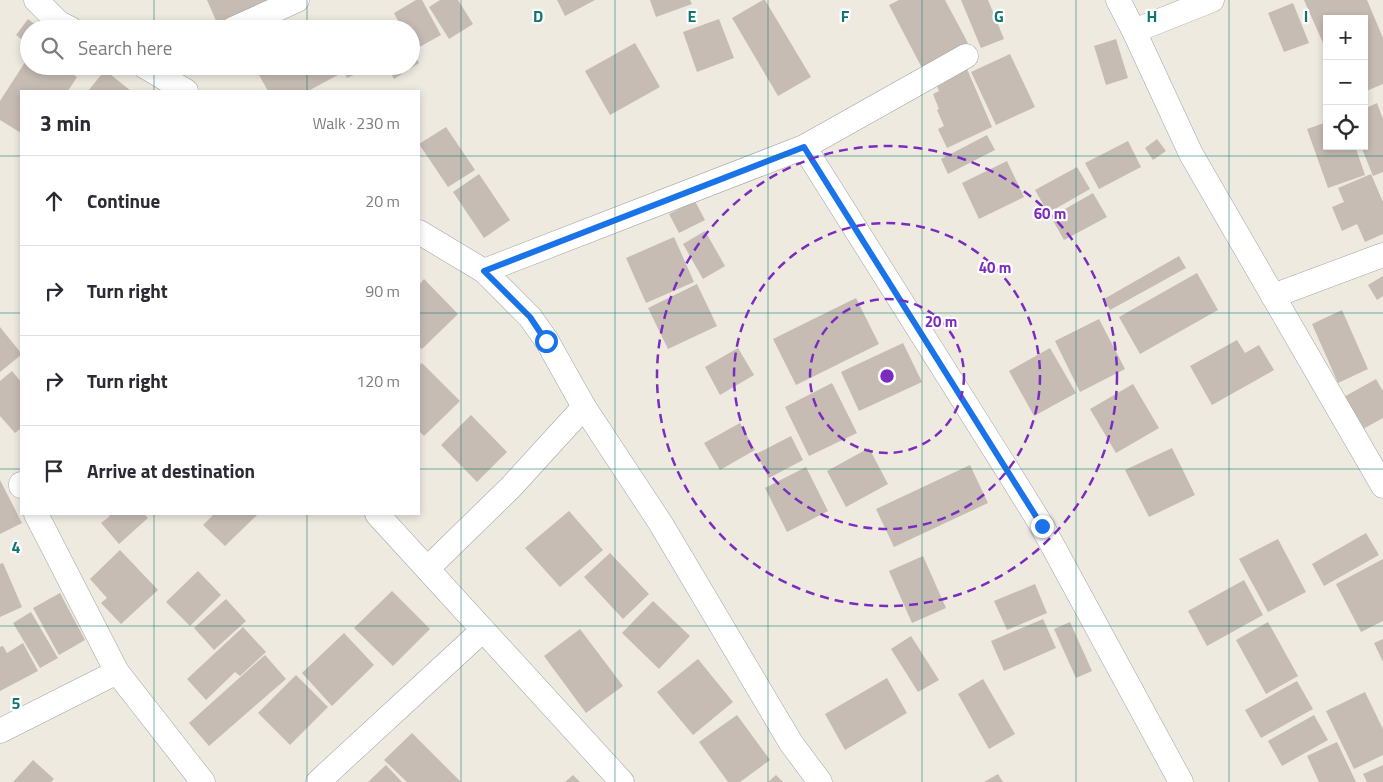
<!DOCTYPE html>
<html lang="en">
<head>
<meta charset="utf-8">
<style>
  :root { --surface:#fff; --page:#f2f2f3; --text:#2b2b33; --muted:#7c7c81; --line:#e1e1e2 }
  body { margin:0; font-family:"Titillium Web",sans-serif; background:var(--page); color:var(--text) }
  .controls { position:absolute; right:15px; top:15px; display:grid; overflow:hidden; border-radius:0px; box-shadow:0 2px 8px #0003 }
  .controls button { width:45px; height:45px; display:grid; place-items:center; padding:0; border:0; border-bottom:1px solid var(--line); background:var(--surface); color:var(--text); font:25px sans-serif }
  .stop { position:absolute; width:15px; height:15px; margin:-11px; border:4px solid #1a73e8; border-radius:50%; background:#fff }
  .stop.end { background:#1a73e8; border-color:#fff; box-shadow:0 1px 5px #0008 }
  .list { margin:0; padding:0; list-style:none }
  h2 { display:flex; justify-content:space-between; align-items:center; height:65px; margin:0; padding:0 20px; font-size:21px }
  h2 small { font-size:16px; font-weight:400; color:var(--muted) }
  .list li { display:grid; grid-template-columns:32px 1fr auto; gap:15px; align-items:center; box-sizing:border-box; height:90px; padding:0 20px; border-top:1px solid var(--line) }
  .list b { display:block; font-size:19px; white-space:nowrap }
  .list em { font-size:16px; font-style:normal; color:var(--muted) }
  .icon { flex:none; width:28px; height:28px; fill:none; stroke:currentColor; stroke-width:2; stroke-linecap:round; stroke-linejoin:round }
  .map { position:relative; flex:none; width:1383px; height:782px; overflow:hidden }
  .search { position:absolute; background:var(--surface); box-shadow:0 2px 8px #0003; left:20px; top:20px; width:400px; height:55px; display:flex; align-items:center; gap:12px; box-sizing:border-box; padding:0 18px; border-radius:28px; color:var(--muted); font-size:19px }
  .panel { position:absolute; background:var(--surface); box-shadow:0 2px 8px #0003; left:20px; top:90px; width:400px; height:425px; border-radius:0px }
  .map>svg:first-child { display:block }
  .building { fill:#c6bcb4 }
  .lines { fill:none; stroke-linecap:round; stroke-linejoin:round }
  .street-casing { stroke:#a3a3a3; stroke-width:25 }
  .street { stroke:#fff; stroke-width:24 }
  .route { stroke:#1a73e8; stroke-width:6 }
  .grid { fill:none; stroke:#0f766e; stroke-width:1; stroke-opacity:0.55 }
  .ring { fill:none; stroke:#7b2cbf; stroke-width:2.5; stroke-dasharray:9 6 }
  .grid-label { font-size:16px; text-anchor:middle; font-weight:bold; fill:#0f766e; stroke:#fff; stroke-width:4.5; stroke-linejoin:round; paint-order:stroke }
  .centre { fill:#7b2cbf; stroke:#fff; stroke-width:2.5 }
  .ring-label { font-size:15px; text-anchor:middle; font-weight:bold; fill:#7b2cbf; stroke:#fff; stroke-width:4.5; stroke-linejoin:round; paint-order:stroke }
</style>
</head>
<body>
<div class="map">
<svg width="1383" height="782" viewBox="0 0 1383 782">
  <rect width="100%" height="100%" fill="#eeeae0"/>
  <g class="building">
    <path d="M 207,0 L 269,0 L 217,23 Z"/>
    <path d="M 416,0 L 422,0 L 441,35 L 414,50 L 411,44 L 411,29 L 402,29 L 394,13 Z"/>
    <path d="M 440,0 L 458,0 L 473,24 L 449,39 L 429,7 Z"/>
    <path d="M 557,0 L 595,0 L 565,16 Z"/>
    <path d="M 650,0 L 690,0 L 692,4 L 656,17 Z"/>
    <path d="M 763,0 L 765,0 L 811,77 L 778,96 L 732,18 Z"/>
    <path d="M 899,0 L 945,0 L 968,43 L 922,68 L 889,5 Z"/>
    <path d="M 961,0 L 988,0 L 1004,39 L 981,48 Z"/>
    <path d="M 1304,0 L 1367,0 L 1383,38 L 1383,84 L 1364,92 L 1364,19 L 1327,19 L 1327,52 Z"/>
    <path d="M 1293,3 L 1309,43 L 1284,52 L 1268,13 Z"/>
    <path d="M 28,19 L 41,29 L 29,29 L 28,44 L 16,35 Z"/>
    <path d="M 719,19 L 734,58 L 697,72 L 683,32 Z"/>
    <path d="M 1116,39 L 1128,78 L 1106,85 L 1094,46 Z"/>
    <path d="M 635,43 L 660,87 L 610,115 L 585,71 Z"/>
    <path d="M 411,50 L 419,63 L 394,79 L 387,66 L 411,66 Z"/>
    <path d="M 1010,54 L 1035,107 L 996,125 L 971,72 Z"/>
    <path d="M 29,56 L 29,66 L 59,66 L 77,77 L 68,91 L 21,91 L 21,133 L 0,120 L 0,101 Z"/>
    <path d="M 68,66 L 87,66 L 83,74 Z"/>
    <path d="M 254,66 L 333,66 L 338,75 L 308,91 L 268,91 Z"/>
    <path d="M 342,66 L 373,66 L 347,78 Z"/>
    <path d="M 967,69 L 992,127 L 947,148 L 938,129 L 944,126 L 937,110 L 939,109 L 933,94 L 939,91 L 937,86 L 944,83 L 943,80 Z"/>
    <path d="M 105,70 L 131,91 L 88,91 Z"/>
    <path d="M 1377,103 L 1383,119 L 1383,172 L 1373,176 L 1361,146 L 1364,146 L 1364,109 Z"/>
    <path d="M 1327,122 L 1327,146 L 1355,146 L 1365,175 L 1328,188 L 1307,129 Z"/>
    <path d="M 446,127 L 475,170 L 448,187 L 419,144 Z"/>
    <path d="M 987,135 L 995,150 L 948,174 L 941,159 Z"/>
    <path d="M 1157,139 L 1166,151 L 1153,160 L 1145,148 Z"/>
    <path d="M 1128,141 L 1141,167 L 1099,189 L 1085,163 Z"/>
    <path d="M 1007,161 L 1024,197 L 979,219 L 962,183 Z"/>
    <path d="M 1077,167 L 1090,189 L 1048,213 L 1035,190 Z"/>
    <path d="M 479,174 L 510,220 L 484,238 L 453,192 Z"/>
    <path d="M 1371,174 L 1383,202 L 1383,234 L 1365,242 L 1357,224 L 1342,231 L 1332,207 L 1344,202 L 1338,188 Z"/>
    <path d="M 1093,193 L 1107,217 L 1064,240 L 1051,217 Z"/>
    <path d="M 695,201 L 705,220 L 679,233 L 669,214 Z"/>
    <path d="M 705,231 L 725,266 L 703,279 L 683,244 Z"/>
    <path d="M 674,237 L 694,282 L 646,303 L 626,258 Z"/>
    <path d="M 1179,256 L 1186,268 L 1110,310 L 1104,299 Z"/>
    <path d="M 1197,273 L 1218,310 L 1140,354 L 1119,317 Z"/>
    <path d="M 1383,276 L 1383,296 L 1377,300 L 1368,285 Z"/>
    <path d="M 424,279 L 458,314 L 422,349 L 419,347 L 419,285 Z"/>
    <path d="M 697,284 L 717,326 L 668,349 L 648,308 Z"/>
    <path d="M 856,298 L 879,344 L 796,385 L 773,339 Z"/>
    <path d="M 1342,310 L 1368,369 L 1338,383 L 1312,324 Z"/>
    <path d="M 1099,319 L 1125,369 L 1080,392 L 1055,341 Z"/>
    <path d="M 0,327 L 21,353 L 21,355 L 0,372 Z"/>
    <path d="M 1237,340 L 1245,353 L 1259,345 L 1274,370 L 1212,405 L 1190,366 Z"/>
    <path d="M 903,343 L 922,382 L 859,411 L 841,372 Z"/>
    <path d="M 738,348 L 754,375 L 720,395 L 705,367 Z"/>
    <path d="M 1050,348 L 1076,393 L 1034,416 L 1009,371 Z"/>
    <path d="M 422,363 L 460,401 L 424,436 L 419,431 L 419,366 Z"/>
    <path d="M 12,371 L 21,382 L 21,428 L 15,433 L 0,416 L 0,381 Z"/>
    <path d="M 1376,379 L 1383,391 L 1383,418 L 1363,429 L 1344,397 Z"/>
    <path d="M 832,383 L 857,433 L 809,456 L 785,407 Z"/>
    <path d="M 1133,384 L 1159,428 L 1116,453 L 1090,409 Z"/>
    <path d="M 471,415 L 507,452 L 477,482 L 441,445 Z"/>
    <path d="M 740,423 L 755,450 L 720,470 L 704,443 Z"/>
    <path d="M 791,436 L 803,460 L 769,478 L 756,454 Z"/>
    <path d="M 869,448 L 888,484 L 846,507 L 827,471 Z"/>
    <path d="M 1172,448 L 1195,495 L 1149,517 L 1125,470 Z"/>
    <path d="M 970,465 L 988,503 L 894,547 L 876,509 Z"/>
    <path d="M 806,467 L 828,511 L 787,532 L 765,488 Z"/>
    <path d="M 0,480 L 22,523 L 0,534 Z"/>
    <path d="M 569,511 L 603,550 L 560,587 L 525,548 Z"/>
    <path d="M 108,514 L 144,514 L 148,518 L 119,544 L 101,523 L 110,516 Z"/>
    <path d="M 214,514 L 258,514 L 225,546 L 203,525 Z"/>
    <path d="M 1366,533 L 1379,555 L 1324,586 L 1312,564 Z"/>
    <path d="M 1278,539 L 1306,592 L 1268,612 L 1239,559 Z"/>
    <path d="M 120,550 L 158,590 L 121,624 L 101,603 L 107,598 L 90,579 Z"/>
    <path d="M 610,553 L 649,594 L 623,619 L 584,577 Z"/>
    <path d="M 923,556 L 946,608 L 912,623 L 889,571 Z"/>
    <path d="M 1383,559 L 1383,621 L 1361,632 L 1336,584 Z"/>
    <path d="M 3,563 L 22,607 L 0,617 L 0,564 Z"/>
    <path d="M 198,571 L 221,595 L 190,626 L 166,602 Z"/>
    <path d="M 1244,580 L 1263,615 L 1207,646 L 1188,611 Z"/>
    <path d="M 1035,584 L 1047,613 L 1007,630 L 994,601 Z"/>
    <path d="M 392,591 L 430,629 L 393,666 L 354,628 Z"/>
    <path d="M 60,593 L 85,640 L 59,655 L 33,608 Z"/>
    <path d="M 226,599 L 246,621 L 214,650 L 194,628 Z"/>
    <path d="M 653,601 L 690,636 L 659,669 L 622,633 Z"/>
    <path d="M 31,612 L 58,658 L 40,668 L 13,623 Z"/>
    <path d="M 1043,619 L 1056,648 L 1004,671 L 991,641 Z"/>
    <path d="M 1070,622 L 1092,671 L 1076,678 L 1054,629 Z"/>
    <path d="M 1268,622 L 1298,676 L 1266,694 L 1236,640 Z"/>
    <path d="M 243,627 L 266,652 L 240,676 L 235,672 L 206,700 L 187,679 Z"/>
    <path d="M 580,629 L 623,686 L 586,713 L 544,656 Z"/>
    <path d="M 344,633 L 374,665 L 332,706 L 302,673 Z"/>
    <path d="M 911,636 L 939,680 L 918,692 L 891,649 Z"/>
    <path d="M 1383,639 L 1383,662 L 1374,643 Z"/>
    <path d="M 23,643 L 38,671 L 0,691 L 0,647 L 3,646 L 7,653 Z"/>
    <path d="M 265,655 L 286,679 L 209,746 L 189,723 Z"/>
    <path d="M 698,659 L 733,702 L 693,735 L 657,692 Z"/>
    <path d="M 296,675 L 328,707 L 290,745 L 258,713 Z"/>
    <path d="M 887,678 L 907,713 L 845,750 L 825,714 Z"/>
    <path d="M 983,679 L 1015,734 L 989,749 L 958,694 Z"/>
    <path d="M 1297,681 L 1313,709 L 1261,738 L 1245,710 Z"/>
    <path d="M 1365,692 L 1383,729 L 1383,755 L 1354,769 L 1326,711 Z"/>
    <path d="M 737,715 L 770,760 L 740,782 L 728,782 L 699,742 Z"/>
    <path d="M 1314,715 L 1328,740 L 1282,766 L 1268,741 Z"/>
    <path d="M 412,733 L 461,782 L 407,782 L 384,760 Z"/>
    <path d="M 1337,742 L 1356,782 L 1319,782 L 1307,756 Z"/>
    <path d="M 33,760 L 54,779 L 51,782 L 13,782 Z"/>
    <path d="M 386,765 L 402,782 L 368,782 Z"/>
    <path d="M 1383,765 L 1383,782 L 1367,782 L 1363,774 Z"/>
    <path d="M 998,774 L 1003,782 L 984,782 Z"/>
    <path d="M 573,775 L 580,782 L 565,782 Z"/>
    <path d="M 776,775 L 783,782 L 768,782 Z"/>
  </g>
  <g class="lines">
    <g class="street-casing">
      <g id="street">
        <path d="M 36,0 L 59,23 L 71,29"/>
        <path d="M 1118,0 L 1134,31 L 1191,154 L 1383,486"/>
        <path d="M 233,29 L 297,0"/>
        <path d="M 1134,31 L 1212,0"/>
        <path d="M 144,66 L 186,91"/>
        <path d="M 804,147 L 1008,471 L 1042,526 L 1181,782"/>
        <path d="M 419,232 L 484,271 L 530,317 L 547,341 L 584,407 L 661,524 L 791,743 L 820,782"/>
        <path d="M 484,271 L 804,147 L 966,56"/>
        <path d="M 1273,296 L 1383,255"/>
        <path d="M 21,484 L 21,486"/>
        <path d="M 36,514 L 117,672 L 203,782"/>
        <path d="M 377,514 L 622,782"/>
        <path d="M 428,568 L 511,487 L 584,407"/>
        <path d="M 0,731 L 117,672"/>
        <path d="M 318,782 L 483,630"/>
      </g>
    </g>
    <use href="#street" class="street"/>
  </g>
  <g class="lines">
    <path class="route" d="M 546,341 L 530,317 L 484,271 L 804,147 L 1042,526"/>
  </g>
  <path class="grid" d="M 154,0 L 154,29M 307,0 L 307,29M 461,0 L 461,782M 615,0 L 615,782M 768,0 L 768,782M 922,0 L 922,782M 1076,0 L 1076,782M 1229,0 L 1229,782M 154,66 L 154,91M 307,66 L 307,91M 0,156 L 21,156M 419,156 L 1383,156M 0,313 L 21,313M 419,313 L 1383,313M 0,469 L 21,469M 419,469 L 1383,469M 154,514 L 154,782M 307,514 L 307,782M 0,626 L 1383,626"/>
  <g class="ring">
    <circle cx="887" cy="376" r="77"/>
    <circle cx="887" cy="376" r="153"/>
    <circle cx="887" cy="376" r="230"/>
  </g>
  <g class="grid-label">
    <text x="538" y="22">D</text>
    <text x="692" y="22">E</text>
    <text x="845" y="22">F</text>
    <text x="999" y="22">G</text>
    <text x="1152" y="22">H</text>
    <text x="1306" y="22">I</text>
    <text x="16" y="553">4</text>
    <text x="16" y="709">5</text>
  </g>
  <circle cx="887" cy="376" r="8" class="centre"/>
  <g class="ring-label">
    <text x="1050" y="219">60 m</text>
    <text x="995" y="273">40 m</text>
    <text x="941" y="327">20 m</text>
  </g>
</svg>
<div class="controls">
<button>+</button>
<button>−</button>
<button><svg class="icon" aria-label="locate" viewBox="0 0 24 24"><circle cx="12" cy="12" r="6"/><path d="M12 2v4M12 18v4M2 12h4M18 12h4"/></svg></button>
</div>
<div class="stop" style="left:546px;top:341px"></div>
<div class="stop end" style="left:1042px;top:526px"></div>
<div class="search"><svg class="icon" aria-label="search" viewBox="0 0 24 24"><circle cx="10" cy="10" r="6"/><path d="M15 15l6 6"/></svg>Search here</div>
<section class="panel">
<h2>3 min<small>Walk · 230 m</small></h2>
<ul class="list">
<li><svg class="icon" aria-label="ahead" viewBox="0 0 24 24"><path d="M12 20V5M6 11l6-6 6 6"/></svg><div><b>Continue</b></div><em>20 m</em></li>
<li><svg class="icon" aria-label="right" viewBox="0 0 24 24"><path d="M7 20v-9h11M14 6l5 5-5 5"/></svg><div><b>Turn right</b></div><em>90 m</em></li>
<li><svg class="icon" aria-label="right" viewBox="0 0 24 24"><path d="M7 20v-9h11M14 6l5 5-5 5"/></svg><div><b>Turn right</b></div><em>120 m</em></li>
<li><svg class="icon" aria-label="arrive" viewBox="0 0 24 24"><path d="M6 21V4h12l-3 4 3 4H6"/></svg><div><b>Arrive at destination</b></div></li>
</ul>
</section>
</div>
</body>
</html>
